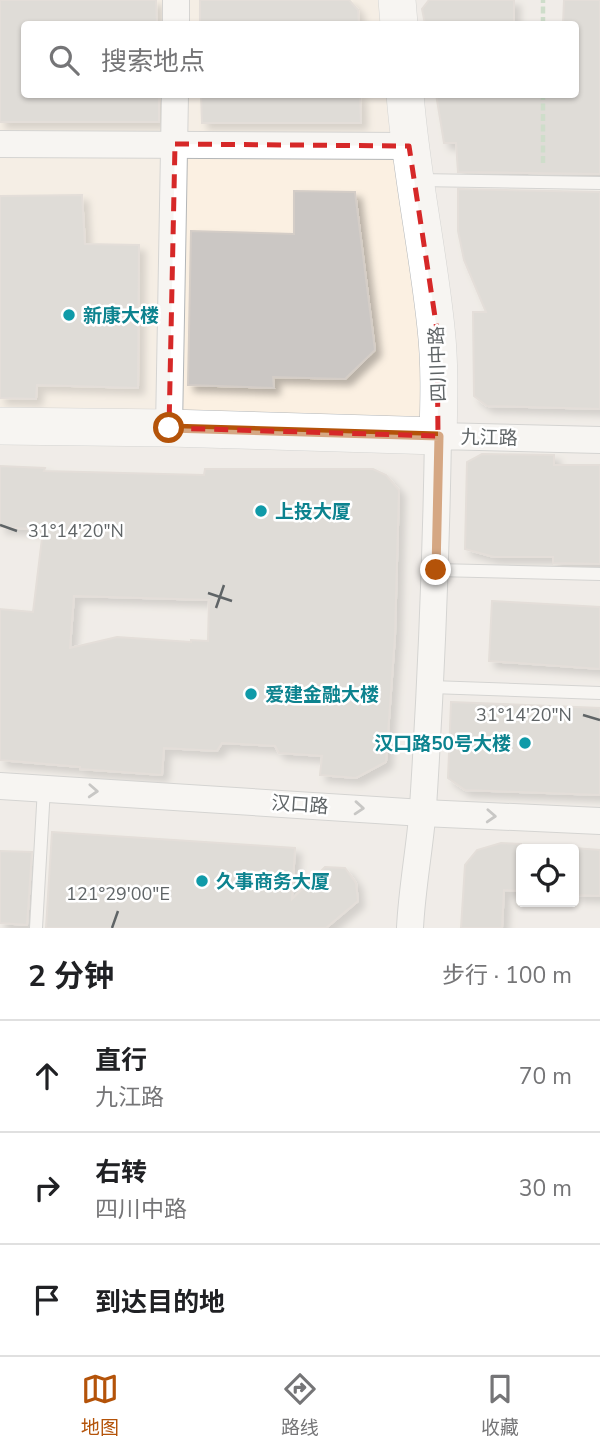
<!DOCTYPE html>
<html lang="zh">
<head>
<meta charset="utf-8">
<style>
  :root { --surface:#fff; --page:#f2f2f2; --text:#202124; --muted:#757577; --line:#e0e0e0; --accent:#b45309 }
  body { margin:0; font-family:"Nunito Sans","Noto Sans SC",sans-serif; background:var(--page); color:var(--text) }
  .controls { position:absolute; right:21px; bottom:21px; display:grid; overflow:hidden; border-radius:7px; box-shadow:0 2px 5px #0004 }
  .controls button { width:63px; height:63px; display:grid; place-items:center; padding:0; border:0; border-bottom:2px solid var(--line); background:var(--surface); color:var(--text); font:35px sans-serif }
  .stop { position:absolute; width:21px; height:21px; margin:-16px; border:5px solid #b45309; border-radius:50%; background:#fff }
  .stop.end { background:#b45309; border-color:#fff; box-shadow:0 2px 7px #0008 }
  .list { margin:0; padding:0; list-style:none }
  h2 { display:flex; justify-content:space-between; align-items:center; height:91px; margin:0; padding:0 28px; font-size:30px }
  h2 small { font-size:23px; font-weight:400; color:var(--muted) }
  .list li { display:grid; grid-template-columns:46px 1fr auto; gap:21px; align-items:center; box-sizing:border-box; height:112px; padding:0 28px; border-top:2px solid var(--line) }
  .list b { display:block; font-size:26px; white-space:nowrap }
  .list p { margin:0; font-size:23px; white-space:nowrap; color:var(--muted) }
  .list em { font-size:23px; font-style:normal; color:var(--muted) }
  .icon { flex:none; width:38px; height:38px; fill:none; stroke:currentColor; stroke-width:2; stroke-linecap:round; stroke-linejoin:round }
  .map { position:relative; flex:none; width:600px; height:928px; overflow:hidden }
  .search { position:absolute; background:var(--surface); box-shadow:0 2px 5px #0004; left:21px; right:21px; top:21px; height:77px; display:flex; align-items:center; gap:18px; box-sizing:border-box; padding:0 24px; border-radius:7px; color:var(--muted); font-size:26px }
  .sheet { height:427px; background:var(--surface) }
  nav { display:flex; justify-content:space-around; align-items:center; box-sizing:border-box; height:98px; border-top:2px solid var(--line); background:var(--surface); font-size:19px; color:var(--muted) }
  nav a { display:grid; justify-items:center; gap:4px }
  nav .on { color:var(--accent) }
  .map>svg:first-child { display:block }
  .commercial { fill:#fbf0e2 }
  .building { fill:#cbc7c4; stroke:#d4cdc7; stroke-width:2; fill-rule:evenodd; filter:url(#shadow) }
  .lines { fill:none; stroke-linecap:round; stroke-linejoin:round }
  .lane-casing { stroke:#b3b6b8; stroke-width:14 }
  .street-casing { stroke:#b3b6b8; stroke-width:28 }
  .secondary-casing { stroke:#b2b6b9; stroke-width:38 }
  .path { stroke:#a4caa7; stroke-width:4.5; stroke-dasharray:7 3.5; stroke-linecap:butt }
  .lane { stroke:#fff; stroke-width:12 }
  .street { stroke:#fff; stroke-width:26 }
  .secondary { stroke:#fff; stroke-width:37 }
  .oneway { stroke:#979a9c }
  .route { stroke:#b45309; stroke-width:9 }
  .marked { fill:none; stroke:#d62828; stroke-width:5; stroke-dasharray:14 9; stroke-linejoin:round }
  .ticks { fill:none; stroke:#5f6466; stroke-width:2.5 }
  .culture-dot { fill:#0f9aa8; stroke:#fff; stroke-width:2.5 }
  .labels { text-anchor:middle; stroke-width:5; stroke-linejoin:round; paint-order:stroke }
  .culture-label { font-size:19px; font-weight:bold; fill:#0d838f; stroke:#fff; text-anchor:start }
  .street-label { font-size:19px; fill:#5f6466; stroke:#fff }
  .ticks-label { font-size:18px; text-anchor:middle; fill:#5f6466; stroke:#fff; stroke-width:5; stroke-linejoin:round; paint-order:stroke }
</style>
</head>
<body>
<div class="map">
<svg width="600" height="928" viewBox="0 0 600 928">
  <defs>
    <filter id="shadow"><feDropShadow dx="6" dy="6" stdDeviation="3.5" flood-color="#0004"/></filter>
  </defs>
  <rect width="100%" height="100%" fill="#f0ece8"/>
  <path class="commercial" d="M 0,0 L 409,0 L 409,24 L 24,24 L 24,94 L 409,95 L 438,436 L 0,426 Z"/>
  <g class="building">
    <path d="M 0,0 L 156,0 L 157,24 L 24,24 L 24,94 L 159,94 L 159,122 L 0,122 Z"/>
    <path d="M 200,0 L 349,0 L 358,10 L 359,24 L 200,24 Z"/>
    <path d="M 429,0 L 514,0 L 514,24 L 425,24 L 422,9 Z"/>
    <path d="M 564,0 L 600,0 L 600,174 L 458,172 L 456,143 L 444,143 L 436,94 L 576,94 L 576,24 L 563,24 Z"/>
    <path d="M 201,94 L 360,94 L 361,123 L 202,123 Z"/>
    <path d="M 458,189 L 600,192 L 600,409 L 487,406 L 474,396 L 473,312 L 486,312 L 464,260 L 458,231 Z"/>
    <path d="M 294,191 L 355,192 L 375,350 L 345,379 L 273,377 L 274,388 L 188,385 L 191,231 L 294,234 Z"/>
    <path d="M 82,195 L 85,244 L 139,245 L 138,388 L 37,385 L 36,399 L 0,398 L 0,196 Z"/>
    <path d="M 482,454 L 554,455 L 554,465 L 600,465 L 600,564 L 553,563 L 553,557 L 494,557 L 465,549 L 467,462 Z"/>
    <path d="M 0,466 L 45,468 L 44,471 L 204,475 L 205,469 L 373,469 L 386,475 L 399,490 L 395,636 L 386,762 L 356,778 L 320,775 L 322,756 L 279,753 L 275,746 L 222,743 L 217,751 L 164,748 L 162,775 L 80,769 L 80,767 L 0,760 L 0,609 L 33,612 L 43,530 L 0,527 ZM 74,596 L 209,600 L 208,641 L 191,640 L 191,642 L 117,637 L 70,648 Z"/>
    <path d="M 492,601 L 600,607 L 600,669 L 489,661 Z"/>
    <path d="M 451,702 L 600,708 L 600,795 L 465,790 L 448,778 Z"/>
    <path d="M 52,832 L 295,848 L 292,899 L 325,867 L 345,868 L 356,883 L 358,901 L 326,928 L 46,928 Z"/>
    <path d="M 501,843 L 521,844 L 521,891 L 504,890 L 502,928 L 461,928 L 465,865 L 477,850 Z"/>
    <path d="M 574,848 L 600,850 L 600,896 L 574,895 Z"/>
    <path d="M 0,851 L 32,852 L 27,925 L 0,923 Z"/>
  </g>
  <g class="lines">
    <g class="lane-casing">
      <g id="lane">
        <path d="M 418,180 L 600,183"/>
        <path d="M 436,570 L 600,574"/>
        <path d="M 431,687 L 600,693"/>
        <path d="M 36,928 L 44,788"/>
      </g>
    </g>
    <g class="street-casing">
      <g id="street">
        <path d="M 176,24 L 176,0"/>
        <path d="M 0,144 L 409,146"/>
        <path d="M 169,428 L 175,94"/>
        <path d="M 0,786 L 423,813 L 600,821"/>
        <path d="M 410,928 C 412,887 420,847 423,807 C 431,683 436,560 438,436 L 600,440"/>
      </g>
    </g>
    <g class="secondary-casing">
      <g id="secondary">
        <path d="M 397,0 L 399,24"/>
        <path d="M 0,426 L 169,428 L 438,436 C 439,400 440,364 436,328 C 428,250 411,173 405,94"/>
      </g>
    </g>
    <g class="path">
      <path d="M 543,24 L 543,0"/>
      <path d="M 543,163 L 543,94"/>
    </g>
    <use href="#lane" class="lane"/>
    <use href="#street" class="street"/>
    <use href="#secondary" class="secondary"/>
  </g>
  <defs><path id="oneway-chevron" d="M-2-3.5L2.5 0L-2 3.5" fill="none" stroke-width="1.6" stroke-linecap="round" stroke-linejoin="round" transform="scale(1.75)"/></defs>
  <g class="oneway">
    <use href="#oneway-chevron" transform="translate(93 791) rotate(3)"/>
    <use href="#oneway-chevron" transform="translate(359 808) rotate(4)"/>
    <use href="#oneway-chevron" transform="translate(491 816) rotate(3)"/>
  </g>
  <g class="lines">
    <path class="route" d="M 169,428 L 439,436 L 436,570"/>
  </g>
  <path d="M0 0H600V928H0ZM 175,144 L 409,146 L 437,330 L 438,436 L 169,428 Z" fill="#f0ece8" fill-opacity=".55" fill-rule="evenodd"/>
  <path class="marked" d="M 175,144 L 409,146 L 437,330 L 438,436 L 169,428 Z"/>
  <path class="ticks" d="M 0,525 L 17,531M 208,593 L 232,601M 216,608 L 224,585M 583,715 L 600,720M 112,928 L 118,911"/>
  <g class="culture-dot">
    <circle cx="69" cy="315" r="7"/>
    <circle cx="261" cy="511" r="7"/>
    <circle cx="251" cy="694" r="7"/>
    <circle cx="525" cy="743" r="7"/>
    <circle cx="202" cy="881" r="7"/>
  </g>
  <g class="labels">
    <g class="culture-label">
      <text x="83" y="322">新康大楼</text>
      <text x="275" y="518">上投大厦</text>
      <text x="265" y="701">爱建金融大楼</text>
      <text x="511" y="750" text-anchor="end">汉口路50号大楼</text>
      <text x="216" y="888">久事商务大厦</text>
    </g>
    <g class="street-label">
      <text transform="translate(437 364) rotate(-92)" y="7">四川中路</text>
      <text transform="translate(489 437) rotate(1)" y="7">九江路</text>
      <text transform="translate(300 804) rotate(4)" y="7">汉口路</text>
    </g>
  </g>
  <g class="ticks-label">
    <text x="76" y="537">31°14'20"N</text>
    <text x="524" y="721">31°14'20"N</text>
    <text x="118" y="900">121°29'00"E</text>
  </g>
</svg>
<div class="controls">
<button><svg class="icon" aria-label="locate" viewBox="0 0 24 24"><circle cx="12" cy="12" r="6"/><path d="M12 2v4M12 18v4M2 12h4M18 12h4"/></svg></button>
</div>
<div class="stop" style="left:169px;top:428px"></div>
<div class="stop end" style="left:436px;top:570px"></div>
<div class="search"><svg class="icon" aria-label="search" viewBox="0 0 24 24"><circle cx="10" cy="10" r="6"/><path d="M15 15l6 6"/></svg>搜索地点</div>
</div>
<section class="sheet">
<h2>2 分钟<small>步行 · 100 m</small></h2>
<ul class="list">
<li><svg class="icon" aria-label="ahead" viewBox="0 0 24 24"><path d="M12 20V5M6 11l6-6 6 6"/></svg><div><b>直行</b><p>九江路</p></div><em>70 m</em></li>
<li><svg class="icon" aria-label="right" viewBox="0 0 24 24"><path d="M7 20v-9h11M14 6l5 5-5 5"/></svg><div><b>右转</b><p>四川中路</p></div><em>30 m</em></li>
<li><svg class="icon" aria-label="arrive" viewBox="0 0 24 24"><path d="M6 21V4h12l-3 4 3 4H6"/></svg><div><b>到达目的地</b></div></li>
</ul>
</section>
<nav>
<a class="on"><svg class="icon" aria-label="map" viewBox="0 0 24 24"><path d="M3 6l6-2 6 2 6-2v14l-6 2-6-2-6 2zM9 4v14M15 6v14"/></svg>地图</a>
<a><svg class="icon" aria-label="directions" viewBox="0 0 24 24"><path d="M12 3l9 9-9 9-9-9zM9 14v-3h6M13 9l2 2-2 2"/></svg>路线</a>
<a><svg class="icon" aria-label="saved" viewBox="0 0 24 24"><path d="M7 4h10v16l-5-4-5 4z"/></svg>收藏</a>
</nav>
</body>
</html>
